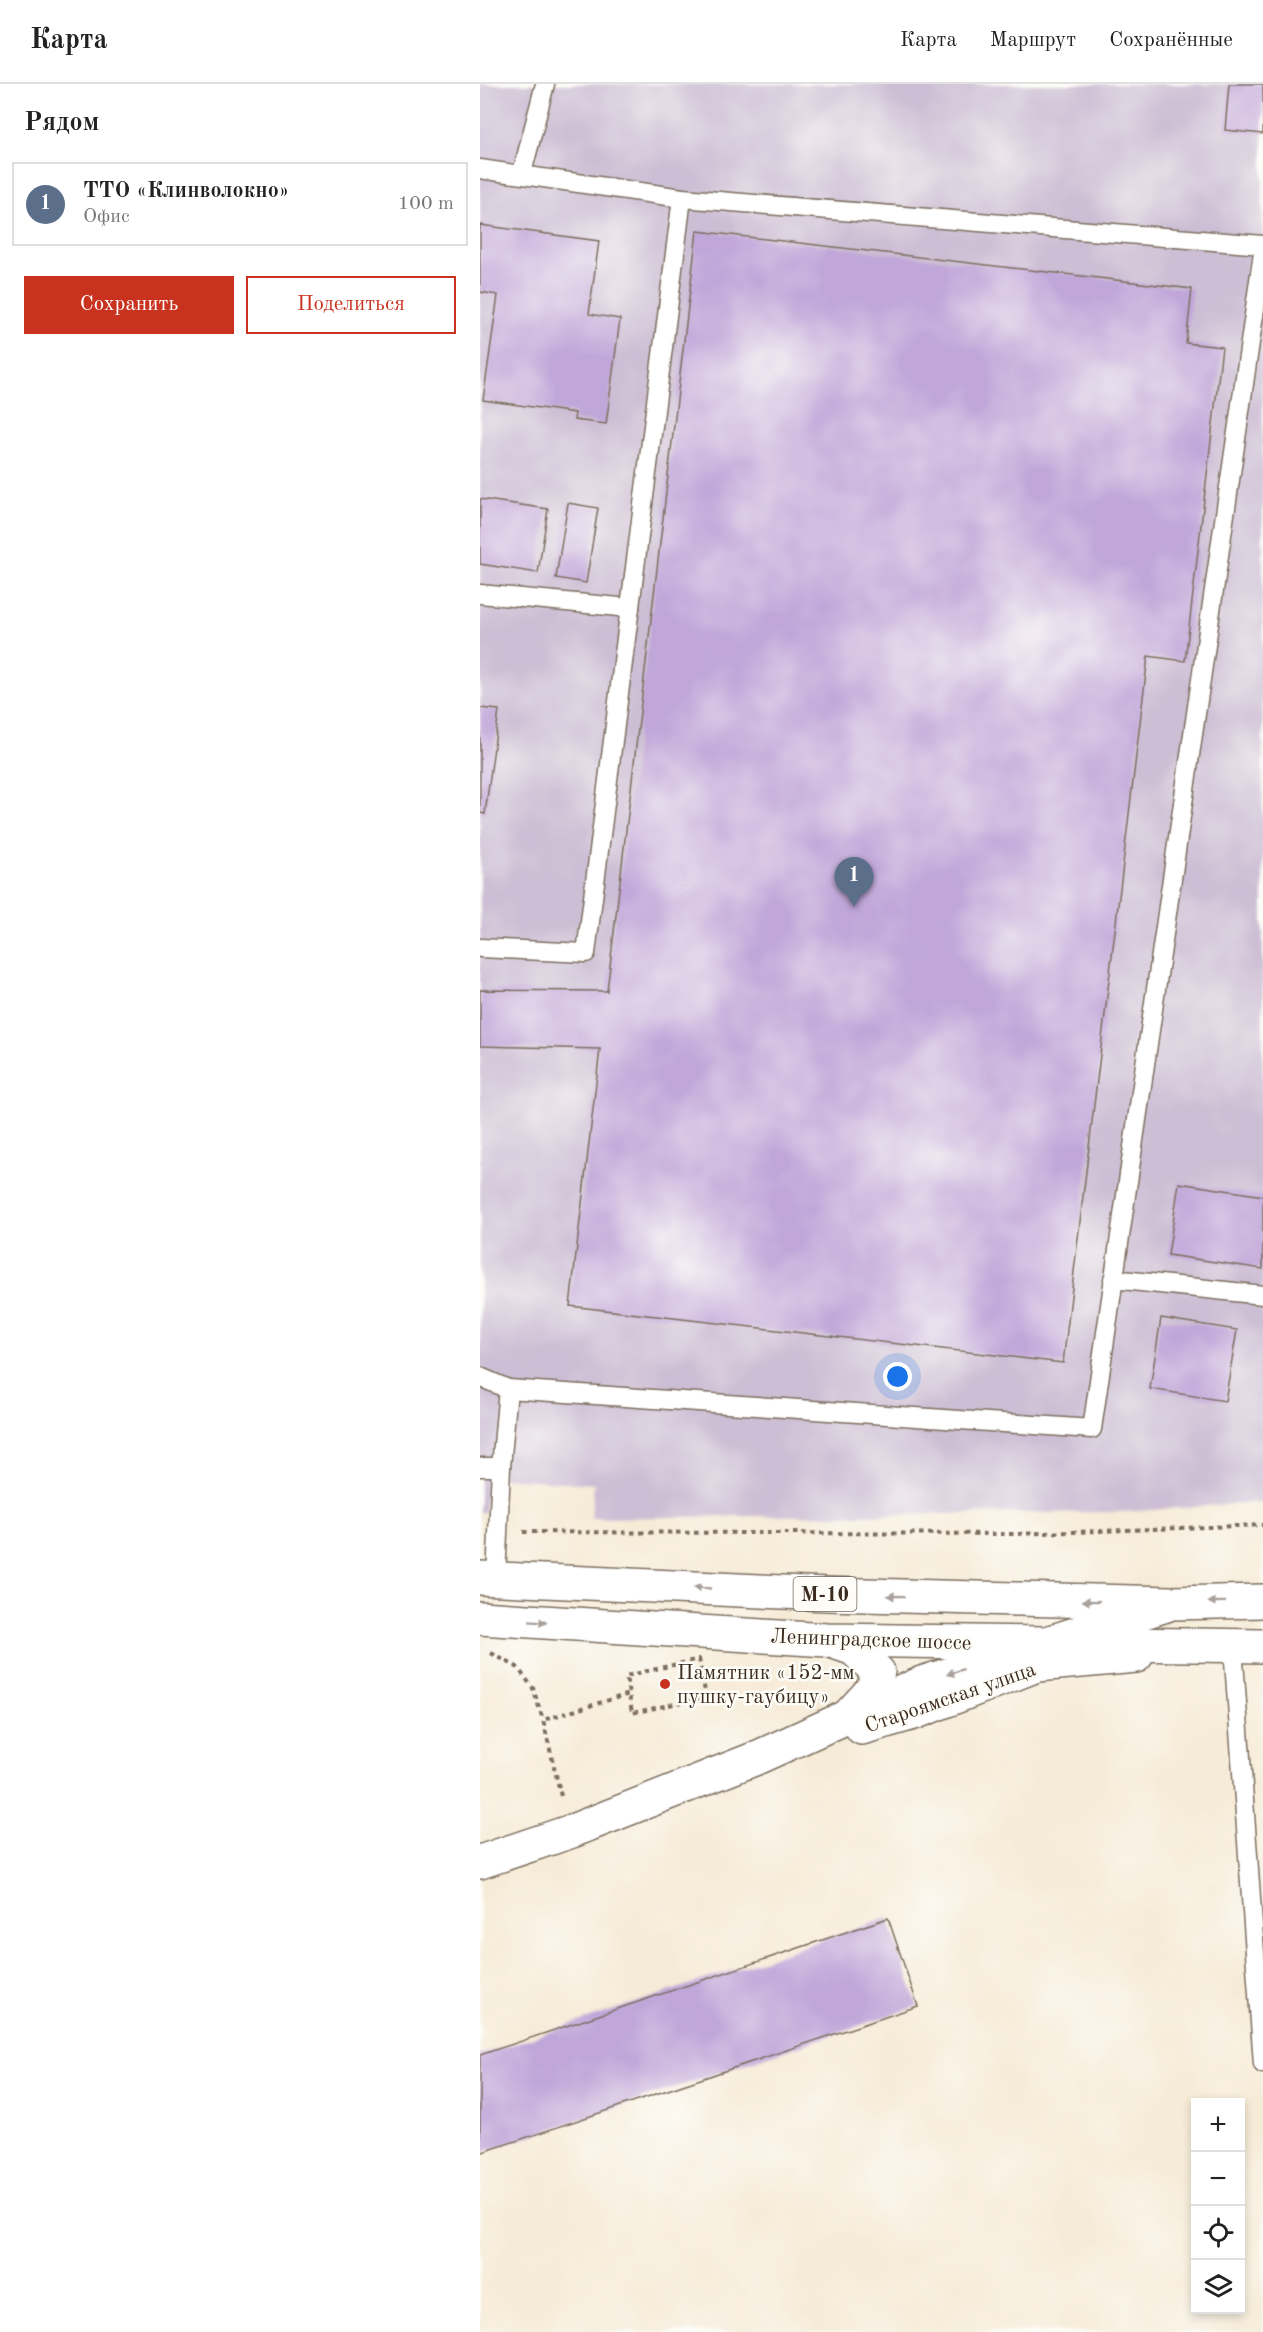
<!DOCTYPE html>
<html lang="ru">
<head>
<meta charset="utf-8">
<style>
  :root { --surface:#fff; --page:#f2f2f2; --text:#222; --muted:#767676; --line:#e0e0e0; --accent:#c8321e }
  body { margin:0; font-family:"Old Standard TT",serif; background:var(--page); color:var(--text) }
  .controls { position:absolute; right:18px; bottom:18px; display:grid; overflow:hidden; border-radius:0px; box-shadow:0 3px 9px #0003 }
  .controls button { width:54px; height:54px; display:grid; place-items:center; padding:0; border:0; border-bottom:2px solid var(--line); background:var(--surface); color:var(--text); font:30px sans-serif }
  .you { position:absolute; left:418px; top:1293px; width:21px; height:21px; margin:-15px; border:4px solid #fff; border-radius:50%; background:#1a73e8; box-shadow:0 0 0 9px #1a73e833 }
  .badge { display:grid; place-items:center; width:39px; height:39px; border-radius:50%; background:var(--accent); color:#fff; font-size:20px; font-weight:700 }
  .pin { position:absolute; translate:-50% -50px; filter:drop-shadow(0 2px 3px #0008) }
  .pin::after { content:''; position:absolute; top:32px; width:21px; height:18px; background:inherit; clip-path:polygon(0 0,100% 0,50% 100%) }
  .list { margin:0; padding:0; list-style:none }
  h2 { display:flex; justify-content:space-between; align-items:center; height:78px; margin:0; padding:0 24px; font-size:26px }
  h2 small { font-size:20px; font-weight:400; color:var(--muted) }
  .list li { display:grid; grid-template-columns:39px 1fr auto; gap:18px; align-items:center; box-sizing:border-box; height:84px; margin:0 12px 12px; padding:0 12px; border:2px solid var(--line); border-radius:0px }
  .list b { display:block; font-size:22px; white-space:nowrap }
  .list p { margin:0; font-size:20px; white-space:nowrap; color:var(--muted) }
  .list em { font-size:20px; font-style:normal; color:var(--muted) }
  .actions { display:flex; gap:12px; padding:18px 24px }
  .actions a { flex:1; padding:14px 0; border:2px solid var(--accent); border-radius:0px; text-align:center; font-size:21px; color:var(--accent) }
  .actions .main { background:var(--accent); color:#fff }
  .icon { flex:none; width:33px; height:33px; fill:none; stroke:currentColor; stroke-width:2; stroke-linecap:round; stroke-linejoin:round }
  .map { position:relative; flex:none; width:783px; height:2248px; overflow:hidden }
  header { display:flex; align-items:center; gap:36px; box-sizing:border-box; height:84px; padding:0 30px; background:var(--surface); border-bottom:2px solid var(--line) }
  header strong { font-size:28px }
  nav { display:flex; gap:33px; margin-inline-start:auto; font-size:21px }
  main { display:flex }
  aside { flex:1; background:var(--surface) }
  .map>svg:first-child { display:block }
  .industrial { fill:#ccbed4 }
  .building { fill:#c0a6d9 }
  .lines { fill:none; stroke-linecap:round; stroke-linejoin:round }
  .lane-casing { stroke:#7c6e5f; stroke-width:21 }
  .secondary-casing { stroke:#7c6e5f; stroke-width:36 }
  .highway-casing { stroke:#7c6e5f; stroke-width:36 }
  .path { stroke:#7c6e5f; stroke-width:4; stroke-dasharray:4.5 4.5; stroke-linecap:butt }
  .lane { stroke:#fff; stroke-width:18 }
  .secondary { stroke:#fff; stroke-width:33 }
  .highway { stroke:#fff; stroke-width:33 }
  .oneway { fill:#a79f9a }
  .poi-dot { fill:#c8321e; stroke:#fdfcf7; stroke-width:2 }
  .labels { text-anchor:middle; stroke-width:5; stroke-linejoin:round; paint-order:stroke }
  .shield { fill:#fdfcf7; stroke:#75695f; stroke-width:1.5 }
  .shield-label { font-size:20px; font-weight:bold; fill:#3b2a1e }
  .street-label { font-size:21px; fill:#3b2a1e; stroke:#fdfcf7 }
  .poi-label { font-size:21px; fill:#3b2a1e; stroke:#fdfcf7; text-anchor:start }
</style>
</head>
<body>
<header>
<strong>Карта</strong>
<nav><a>Карта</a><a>Маршрут</a><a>Сохранённые</a></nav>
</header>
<main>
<aside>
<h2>Рядом<small></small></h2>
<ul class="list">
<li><span class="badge" style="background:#5c6f8a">1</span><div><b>ТТО «Клинволокно»</b><p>Офис</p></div><em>100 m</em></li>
</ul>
<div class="actions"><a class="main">Сохранить</a><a>Поделиться</a></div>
</aside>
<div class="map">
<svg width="783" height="2248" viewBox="0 0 783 2248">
  <rect width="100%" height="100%" fill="#fdfcf7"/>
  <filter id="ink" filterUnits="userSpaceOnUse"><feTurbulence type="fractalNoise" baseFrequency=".0167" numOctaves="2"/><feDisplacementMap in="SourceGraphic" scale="12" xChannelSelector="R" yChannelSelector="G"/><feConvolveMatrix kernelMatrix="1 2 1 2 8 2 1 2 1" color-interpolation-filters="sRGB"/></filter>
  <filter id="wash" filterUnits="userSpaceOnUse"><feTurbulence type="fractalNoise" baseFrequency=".008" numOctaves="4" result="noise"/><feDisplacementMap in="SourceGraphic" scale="24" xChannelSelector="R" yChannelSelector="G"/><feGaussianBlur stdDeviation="1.35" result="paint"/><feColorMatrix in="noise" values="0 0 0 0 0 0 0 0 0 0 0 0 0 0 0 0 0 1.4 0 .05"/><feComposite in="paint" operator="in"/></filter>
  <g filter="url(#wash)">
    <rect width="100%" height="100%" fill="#f6ebd7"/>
    <path class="industrial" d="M 0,0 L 783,0 L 783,1418 L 642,1428 L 111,1434 L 114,1400 L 6,1393 L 5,1428 L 0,1428 Z"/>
    <g id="blocks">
      <g class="building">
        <path d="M 749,0 L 783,0 L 783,50 L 745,46 Z"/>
        <path d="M 0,141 L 119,157 L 109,230 L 140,235 L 126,340 L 94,336 L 95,329 L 3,316 L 18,211 L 0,208 Z"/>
        <path d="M 217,147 L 712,205 L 706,259 L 742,263 L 705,577 L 668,572 L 583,1279 L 90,1222 L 120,965 L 0,962 L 0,906 L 127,907 Z"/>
        <path d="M 0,415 L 68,425 L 58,489 L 0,480 Z"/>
        <path d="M 88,419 L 118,424 L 106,499 L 76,494 Z"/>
        <path d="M 0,624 L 19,626 L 5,730 L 0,729 Z"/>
        <path d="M 699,1099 L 783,1112 L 783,1185 L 688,1171 Z"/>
        <path d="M 681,1234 L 757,1246 L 745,1317 L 670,1305 Z"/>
        <path d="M 408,1834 L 438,1922 L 0,2069 L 0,1971 Z"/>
      </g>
    </g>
  </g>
  <g filter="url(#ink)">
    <use href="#blocks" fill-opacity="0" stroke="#7c6e5f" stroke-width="1.5"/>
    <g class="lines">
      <g class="lane-casing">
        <g id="lane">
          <path d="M 0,85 L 202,114 L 783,161"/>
          <path d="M 42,89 L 65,0"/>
          <path d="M 0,510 L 150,524"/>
          <path d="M 0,864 L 106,869 L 202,114"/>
          <path d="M 633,1195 L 783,1211"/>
          <path d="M 0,1293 L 28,1305"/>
          <path d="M 0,1383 L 21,1383"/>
          <path d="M 16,1494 L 21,1383 L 28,1305 L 612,1345 L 783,169"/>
          <path d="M 753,1563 L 783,1980"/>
        </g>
      </g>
      <g class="secondary-casing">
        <g id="secondary">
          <path d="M 382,1644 L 434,1629 L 557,1581 L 656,1572"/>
          <path d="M 0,1778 L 92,1747 L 274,1675 L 442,1599 L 686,1521"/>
        </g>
      </g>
      <g class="highway-casing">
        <g id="highway">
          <path d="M 0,1494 L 347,1510 L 691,1519 L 783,1517"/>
          <path d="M 0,1534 L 347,1556 L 783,1562"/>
          <path d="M 351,1557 L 374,1565 L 398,1588 L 393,1605 L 369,1631"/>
        </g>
      </g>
      <g class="path">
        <path d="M 43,1448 L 536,1450 L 783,1441"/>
        <path d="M 11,1569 L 37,1583 L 53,1604 L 63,1636"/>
        <path d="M 219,1575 L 226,1613 L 152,1629 L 146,1592 Z"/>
        <path d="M 81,1712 L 63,1636 L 149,1610"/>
      </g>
      <use href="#lane" class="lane"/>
      <use href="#secondary" class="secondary"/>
      <use href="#highway" class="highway"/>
    </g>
    <defs><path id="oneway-solid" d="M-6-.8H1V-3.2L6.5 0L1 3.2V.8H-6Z" transform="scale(1.5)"/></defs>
    <g class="oneway">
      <use href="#oneway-solid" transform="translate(222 1504) rotate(-177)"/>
      <use href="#oneway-solid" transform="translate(416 1512) rotate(-179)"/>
      <use href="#oneway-solid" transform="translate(611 1517) rotate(-179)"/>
      <use href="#oneway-solid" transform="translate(737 1518) rotate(179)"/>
      <use href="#oneway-solid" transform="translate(58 1538) rotate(4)"/>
      <use href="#oneway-solid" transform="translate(475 1588) rotate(162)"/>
    </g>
  </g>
  <circle class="poi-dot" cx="185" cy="1600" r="6"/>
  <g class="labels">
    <rect class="shield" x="313.5" y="1493" width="63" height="34" rx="4.5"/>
    <g class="shield-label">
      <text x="345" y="1517">М-10</text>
    </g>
    <g class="street-label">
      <text transform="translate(391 1555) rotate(2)" y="7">Ленинградское шоссе</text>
      <text transform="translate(470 1613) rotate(-19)" y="7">Староямская улица</text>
    </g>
    <g class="poi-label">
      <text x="197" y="1595">Памятник «152-мм<tspan x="197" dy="24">пушку-гаубицу»</tspan></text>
    </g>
  </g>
</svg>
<div class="controls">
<button>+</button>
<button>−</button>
<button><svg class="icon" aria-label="locate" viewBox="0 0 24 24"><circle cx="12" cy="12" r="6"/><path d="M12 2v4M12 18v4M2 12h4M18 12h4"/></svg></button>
<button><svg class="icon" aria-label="layers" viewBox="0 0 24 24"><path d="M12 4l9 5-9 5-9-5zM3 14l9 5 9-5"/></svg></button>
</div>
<div class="you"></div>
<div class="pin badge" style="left:374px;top:823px;background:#5c6f8a">1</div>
</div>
</main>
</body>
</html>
